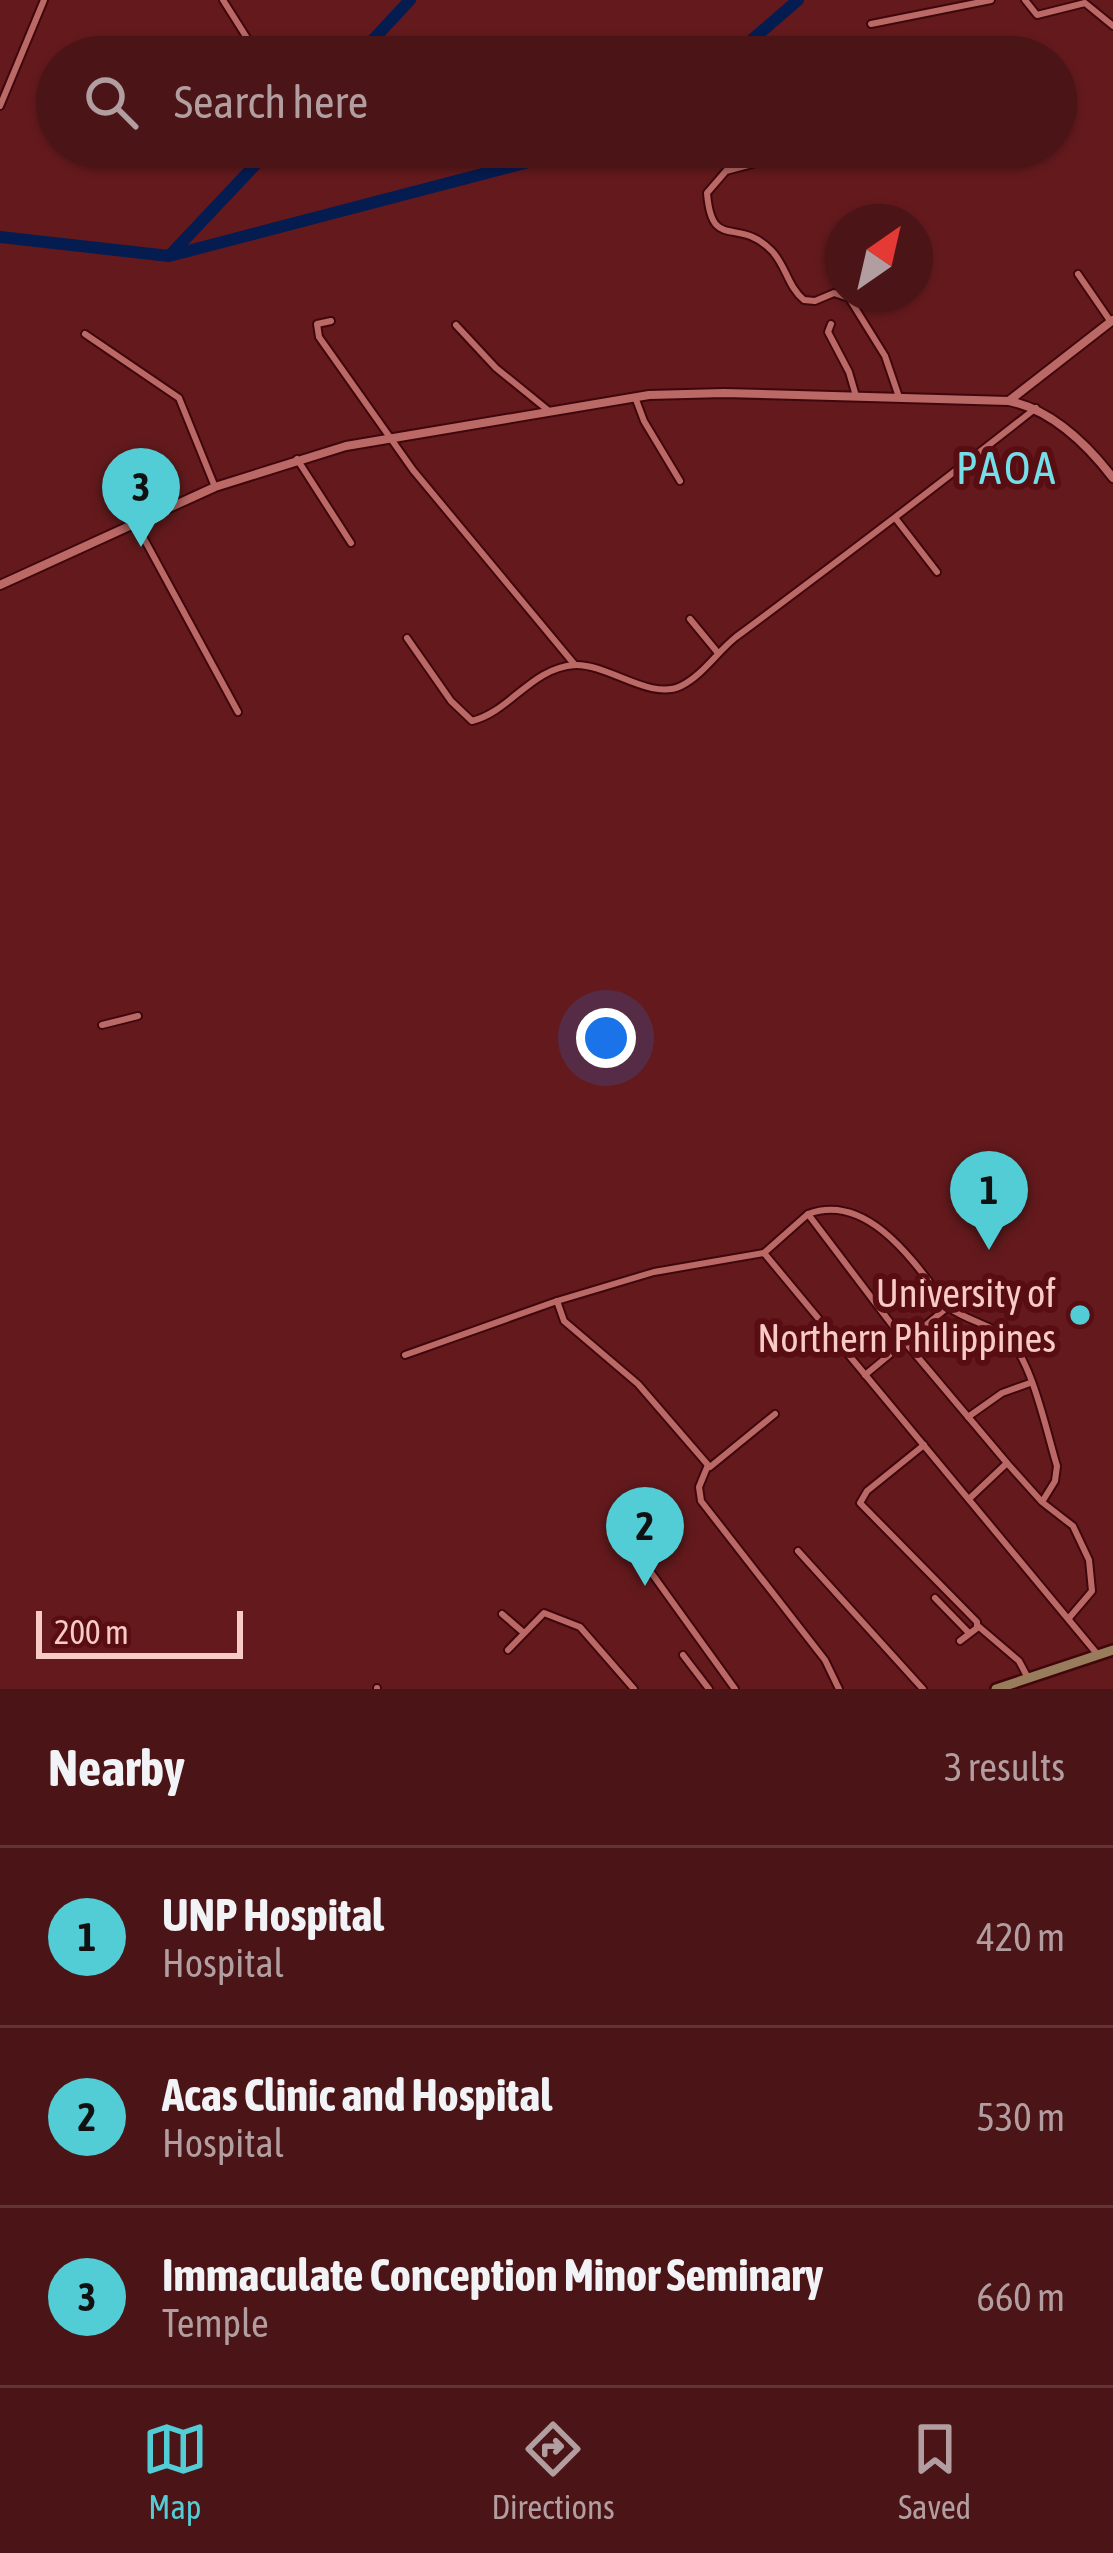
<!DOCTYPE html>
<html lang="en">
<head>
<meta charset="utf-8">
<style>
  :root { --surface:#4b1416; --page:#552123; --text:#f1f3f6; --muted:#b29ea1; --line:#623335; --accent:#52ccd5 }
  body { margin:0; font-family:"Asap Condensed",sans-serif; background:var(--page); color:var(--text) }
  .compass { position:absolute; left:825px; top:204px; width:108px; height:108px; border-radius:50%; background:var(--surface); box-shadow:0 3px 9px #0004; rotate:34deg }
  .scale { position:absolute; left:36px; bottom:30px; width:207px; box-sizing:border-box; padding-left:12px; border:6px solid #f9cbc7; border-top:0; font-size:33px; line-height:42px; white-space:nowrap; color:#f9cbc7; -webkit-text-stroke:9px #580d13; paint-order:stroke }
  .you { position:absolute; left:606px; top:1038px; width:42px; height:42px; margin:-30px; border:9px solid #fff; border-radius:50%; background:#1a73e8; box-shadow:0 0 0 18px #1a73e833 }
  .badge { display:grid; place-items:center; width:78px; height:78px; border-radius:50%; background:var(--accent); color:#111; font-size:39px; font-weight:700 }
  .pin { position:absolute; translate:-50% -99px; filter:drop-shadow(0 3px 6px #0008) }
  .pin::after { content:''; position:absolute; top:63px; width:42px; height:36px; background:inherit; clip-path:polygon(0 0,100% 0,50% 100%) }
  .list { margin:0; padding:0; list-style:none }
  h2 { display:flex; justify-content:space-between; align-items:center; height:156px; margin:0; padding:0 48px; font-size:51px }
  h2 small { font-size:39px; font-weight:400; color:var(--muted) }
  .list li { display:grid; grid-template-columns:78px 1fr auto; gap:36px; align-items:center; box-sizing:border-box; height:180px; padding:0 48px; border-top:3px solid var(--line) }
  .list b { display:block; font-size:45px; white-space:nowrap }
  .list p { margin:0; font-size:39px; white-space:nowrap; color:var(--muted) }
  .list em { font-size:39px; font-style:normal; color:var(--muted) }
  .icon { flex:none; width:66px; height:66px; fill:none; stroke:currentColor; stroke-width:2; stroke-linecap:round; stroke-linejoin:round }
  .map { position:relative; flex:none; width:1113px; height:1689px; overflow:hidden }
  .search { position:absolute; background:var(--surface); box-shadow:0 3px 9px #0004; left:36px; right:36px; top:36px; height:132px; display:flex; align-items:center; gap:30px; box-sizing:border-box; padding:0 42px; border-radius:66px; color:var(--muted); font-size:45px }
  .sheet { height:696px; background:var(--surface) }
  nav { display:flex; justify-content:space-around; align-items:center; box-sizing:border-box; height:168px; border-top:3px solid var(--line); background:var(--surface); font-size:33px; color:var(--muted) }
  nav a { display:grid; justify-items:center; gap:6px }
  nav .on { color:var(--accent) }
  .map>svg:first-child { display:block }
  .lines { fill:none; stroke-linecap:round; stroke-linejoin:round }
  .river { stroke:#051c51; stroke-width:12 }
  .minor-casing { stroke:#3f070b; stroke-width:10 }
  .tertiary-casing { stroke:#3f070b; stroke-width:12 }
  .secondary-casing { stroke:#3f070b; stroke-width:14 }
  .minor { stroke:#bb6966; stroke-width:6 }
  .tertiary { stroke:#bb6966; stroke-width:8 }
  .secondary { stroke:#997c5c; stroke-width:9 }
  .poi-dot { fill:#52ccd5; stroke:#580d13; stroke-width:4.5 }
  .labels { text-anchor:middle; stroke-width:12; stroke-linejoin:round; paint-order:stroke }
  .poi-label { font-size:39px; fill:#f9cbc7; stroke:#580d13; text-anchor:end }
  .quarter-label { font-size:45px; letter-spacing:3px; fill:#74dfe8; stroke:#580d13 }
</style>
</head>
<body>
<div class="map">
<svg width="1113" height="1689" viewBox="0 0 1113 1689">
  <rect width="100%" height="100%" fill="#641a1d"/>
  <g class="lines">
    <g class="river">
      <path d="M 357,57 L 410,0"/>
      <path d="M 732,57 L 798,0"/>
      <path d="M 0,237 L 169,256 L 586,147"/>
      <path d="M 170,255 L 272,147"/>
    </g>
    <g class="minor-casing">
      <g id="minor">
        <path d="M 223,0 L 259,57"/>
        <path d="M 1025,0 L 1037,15 L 1085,3 L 1113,26"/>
        <path d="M 871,24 L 991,0"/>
        <path d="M 0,106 L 44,0"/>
        <path d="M 799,147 L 794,153 L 726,171 L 707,193 C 712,253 737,215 772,251 C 786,266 788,287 804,300 L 815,301 L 834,293 L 849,298 L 885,356 L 899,397"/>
        <path d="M 1078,274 L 1111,322"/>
        <path d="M 331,321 L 317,324 L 319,337 L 413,470 L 575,665"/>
        <path d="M 831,324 L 828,332 L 849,372 L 856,396"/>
        <path d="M 456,325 L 496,368 L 549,411"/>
        <path d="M 85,334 L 179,398 L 215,487"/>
        <path d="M 635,397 L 644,421 L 680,481"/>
        <path d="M 297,459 L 351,543"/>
        <path d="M 896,519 L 937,572"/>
        <path d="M 136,524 L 238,712"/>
        <path d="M 690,619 L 718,653"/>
        <path d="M 407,638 L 451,701 L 472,721 C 511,711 531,668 575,665 C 609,664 650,701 681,686 C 703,675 717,652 736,637 C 837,562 937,486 1036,408"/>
        <path d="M 102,1025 L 138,1016"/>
        <path d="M 808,1214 C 869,1191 917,1266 948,1307"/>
        <path d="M 764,1253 L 1098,1655"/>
        <path d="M 405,1355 L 557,1301"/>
        <path d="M 968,1417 L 1002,1393 L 1030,1383"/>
        <path d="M 924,1445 L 867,1491 L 860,1503 L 977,1622 L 977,1628 L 960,1641"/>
        <path d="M 710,1467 L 775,1414"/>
        <path d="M 970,1498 L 1007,1463"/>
        <path d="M 1042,1502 L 1055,1481 L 1057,1466 C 1047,1434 1032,1360 1008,1339 C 991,1324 967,1321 948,1307 L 905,1342 L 1007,1463 L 1042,1502 L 1073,1526 L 1089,1560 L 1092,1591 L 1069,1618"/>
        <path d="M 632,1546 L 735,1689"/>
        <path d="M 798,1551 L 923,1689"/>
        <path d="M 935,1598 L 969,1633"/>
        <path d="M 502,1614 L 524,1633"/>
        <path d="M 978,1626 L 1019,1661 L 1028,1678"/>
        <path d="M 508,1650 L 544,1613 L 580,1627 L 634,1689"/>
        <path d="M 683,1655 L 709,1689"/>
        <path d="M 377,1688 L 377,1689"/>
        <path d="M 839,1689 L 825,1660 L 701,1501 L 699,1487 L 708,1465 L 638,1384 L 564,1321 L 557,1301 L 654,1272 L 764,1253 L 808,1214 L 905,1342 L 865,1375"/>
      </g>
    </g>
    <g class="tertiary-casing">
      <g id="tertiary">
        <path d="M 1010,400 L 1113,320"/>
        <path d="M 0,585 L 215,487 L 346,446 L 649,395 L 724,393 L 1009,401 C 1052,410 1086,443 1113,478"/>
      </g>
    </g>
    <g class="secondary-casing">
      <path id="secondary" d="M 996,1689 L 1113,1650"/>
    </g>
    <use href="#minor" class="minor"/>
    <use href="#tertiary" class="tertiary"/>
    <use href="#secondary" class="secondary"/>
  </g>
  <circle class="poi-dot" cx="1080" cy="1315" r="12"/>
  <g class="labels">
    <g class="poi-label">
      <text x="1056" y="1307">University of<tspan x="1056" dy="45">Northern Philippines</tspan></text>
    </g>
    <g class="quarter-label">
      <text x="1007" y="484">PAOA</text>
    </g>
  </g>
</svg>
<svg class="compass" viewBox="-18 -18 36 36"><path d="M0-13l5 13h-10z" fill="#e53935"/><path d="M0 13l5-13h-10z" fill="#b29ea1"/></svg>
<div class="scale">200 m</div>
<div class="you"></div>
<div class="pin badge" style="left:989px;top:1250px">1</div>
<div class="pin badge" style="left:645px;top:1586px">2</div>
<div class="pin badge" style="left:141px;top:547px">3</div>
<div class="search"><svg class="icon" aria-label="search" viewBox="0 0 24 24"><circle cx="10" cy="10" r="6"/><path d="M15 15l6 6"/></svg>Search here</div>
</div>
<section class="sheet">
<h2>Nearby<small>3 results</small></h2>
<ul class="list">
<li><span class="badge">1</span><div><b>UNP Hospital</b><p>Hospital</p></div><em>420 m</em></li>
<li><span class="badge">2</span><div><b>Acas Clinic and Hospital</b><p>Hospital</p></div><em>530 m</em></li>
<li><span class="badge">3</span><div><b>Immaculate Conception Minor Seminary</b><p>Temple</p></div><em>660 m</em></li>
</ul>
</section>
<nav>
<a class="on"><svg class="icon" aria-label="map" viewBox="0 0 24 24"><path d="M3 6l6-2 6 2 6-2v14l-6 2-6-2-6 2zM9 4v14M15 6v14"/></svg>Map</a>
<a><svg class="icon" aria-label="directions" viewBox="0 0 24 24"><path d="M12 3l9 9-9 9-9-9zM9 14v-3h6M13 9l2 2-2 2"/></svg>Directions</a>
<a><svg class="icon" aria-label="saved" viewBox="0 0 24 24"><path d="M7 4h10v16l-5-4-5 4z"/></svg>Saved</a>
</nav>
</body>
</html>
